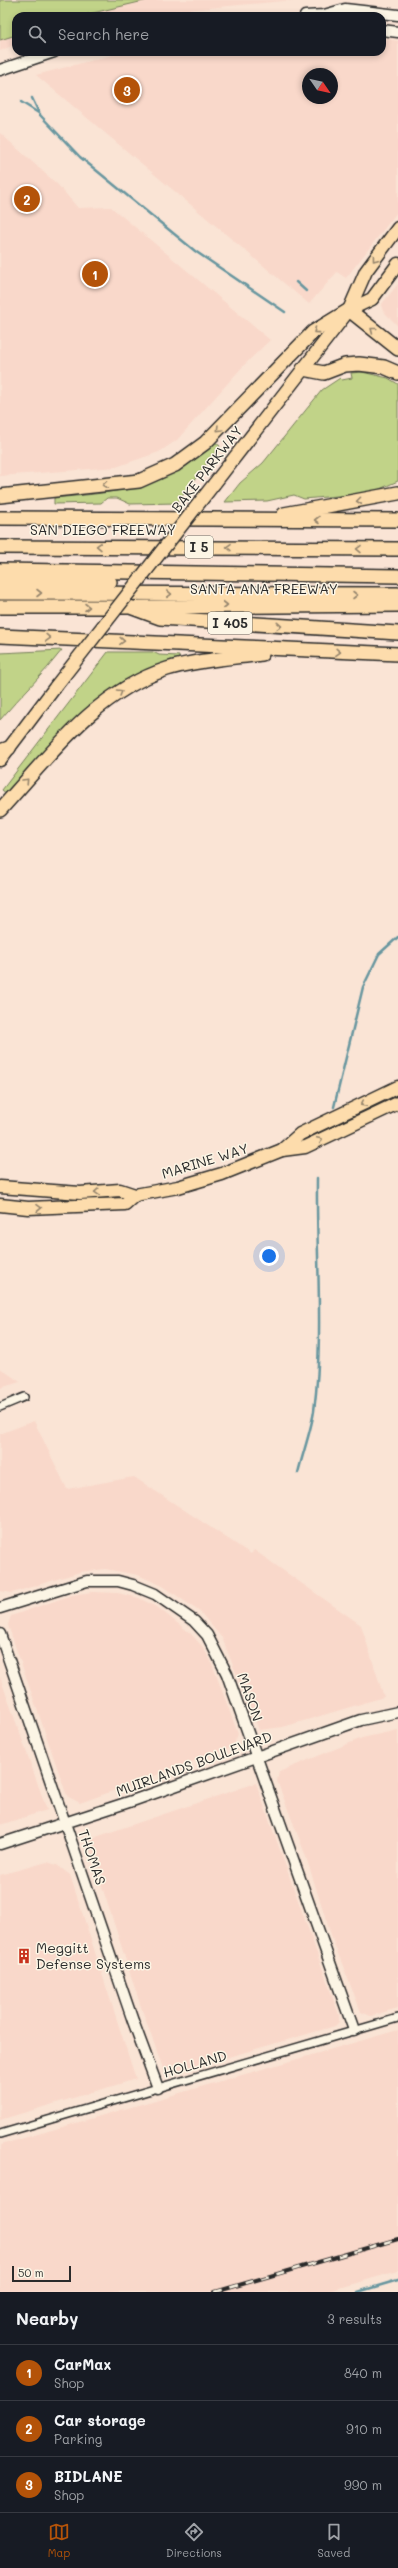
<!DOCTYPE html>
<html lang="en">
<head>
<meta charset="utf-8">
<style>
  :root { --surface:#171b24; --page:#242831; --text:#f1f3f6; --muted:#9ea1a6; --line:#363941; --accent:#b45309 }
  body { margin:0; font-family:Mali,sans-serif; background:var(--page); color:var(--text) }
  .compass { position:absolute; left:302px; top:68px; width:36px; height:36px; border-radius:50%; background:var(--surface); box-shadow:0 2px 6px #0003; rotate:124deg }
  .scale { position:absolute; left:12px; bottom:10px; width:59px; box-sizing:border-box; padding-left:4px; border:2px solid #2b2b2b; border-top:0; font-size:11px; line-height:14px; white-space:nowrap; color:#2b2b2b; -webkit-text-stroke:3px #fcf5e5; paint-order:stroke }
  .you { position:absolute; left:269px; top:1256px; width:14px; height:14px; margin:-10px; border:3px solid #fff; border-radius:50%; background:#1a73e8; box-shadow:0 0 0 6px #1a73e833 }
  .badge { display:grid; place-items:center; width:26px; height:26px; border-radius:50%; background:var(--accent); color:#fff; font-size:13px; font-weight:700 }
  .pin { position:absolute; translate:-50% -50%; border:2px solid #fff; box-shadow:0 1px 4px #0006 }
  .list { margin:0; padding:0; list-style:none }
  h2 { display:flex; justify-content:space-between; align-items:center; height:52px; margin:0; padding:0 16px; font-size:17px }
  h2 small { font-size:13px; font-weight:400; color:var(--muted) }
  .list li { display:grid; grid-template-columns:26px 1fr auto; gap:12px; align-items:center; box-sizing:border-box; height:56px; padding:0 16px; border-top:1px solid var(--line) }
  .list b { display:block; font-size:15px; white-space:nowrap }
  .list p { margin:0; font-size:13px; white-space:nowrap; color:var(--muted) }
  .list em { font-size:13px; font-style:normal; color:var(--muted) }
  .icon { flex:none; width:22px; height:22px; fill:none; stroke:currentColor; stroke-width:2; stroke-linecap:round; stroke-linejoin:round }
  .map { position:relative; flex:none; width:398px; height:2292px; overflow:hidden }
  .search { position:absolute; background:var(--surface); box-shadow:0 2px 6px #0003; left:12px; right:12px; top:12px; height:44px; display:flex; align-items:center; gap:10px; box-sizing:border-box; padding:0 14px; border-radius:12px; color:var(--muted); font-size:15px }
  .sheet { height:220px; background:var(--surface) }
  nav { display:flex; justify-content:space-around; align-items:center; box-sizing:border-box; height:56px; border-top:1px solid var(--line); background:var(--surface); font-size:11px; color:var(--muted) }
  nav a { display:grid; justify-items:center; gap:2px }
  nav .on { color:var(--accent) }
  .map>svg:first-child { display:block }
  .built { fill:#f9d8ca; fill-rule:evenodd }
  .green { fill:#c1d388; stroke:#767f5a }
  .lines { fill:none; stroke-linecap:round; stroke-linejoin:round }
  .stream { stroke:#67969f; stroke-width:2.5 }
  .street-casing { stroke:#2b2b2b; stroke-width:10 }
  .secondary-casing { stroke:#2b2b2b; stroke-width:13 }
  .primary-casing { stroke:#2b2b2b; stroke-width:15 }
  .highway-casing { stroke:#2b2b2b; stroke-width:16 }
  .street { stroke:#fcf5e5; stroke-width:7 }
  .secondary { stroke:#fcf5e5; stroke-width:10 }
  .primary { stroke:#fddcac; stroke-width:12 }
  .highway { stroke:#fddcac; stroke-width:13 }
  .rail-casing { stroke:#2b2b2b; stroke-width:4 }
  .rail { stroke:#fcf5e5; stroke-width:2.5; stroke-dasharray:8; stroke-linecap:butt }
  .primary-bridge-casing { stroke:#2b2b2b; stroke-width:15; stroke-linecap:butt }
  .primary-bridge { stroke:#fddcac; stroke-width:12 }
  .oneway { stroke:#94846c }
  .labels { text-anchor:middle; stroke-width:3; stroke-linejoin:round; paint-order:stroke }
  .shield { fill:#fcf5e5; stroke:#6a6863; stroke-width:1 }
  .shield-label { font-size:13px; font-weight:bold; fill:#2b2b2b }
  .street-label { font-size:14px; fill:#2b2b2b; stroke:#fcf5e5 }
  .poi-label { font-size:14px; fill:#2b2b2b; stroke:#fcf5e5; text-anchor:start }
</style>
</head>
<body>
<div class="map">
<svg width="398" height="2292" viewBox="0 0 398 2292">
  <rect width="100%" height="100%" fill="#fae4d5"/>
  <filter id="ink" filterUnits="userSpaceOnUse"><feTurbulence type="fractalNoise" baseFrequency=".025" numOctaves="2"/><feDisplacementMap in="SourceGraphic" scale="8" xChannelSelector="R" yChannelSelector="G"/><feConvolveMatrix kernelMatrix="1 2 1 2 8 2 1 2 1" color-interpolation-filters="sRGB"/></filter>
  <g filter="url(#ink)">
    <g class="built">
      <path d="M 0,0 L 294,0 L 123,16 L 16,16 L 16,44 L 0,51 Z"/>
      <path d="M 382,38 L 398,41 L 398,211 L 346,278 L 337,272 L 309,304 L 36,75 L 124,52 L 382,52 ZM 308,74 L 332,74 L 332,98 L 308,98 Z"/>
      <path d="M 0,133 L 58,185 L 78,208 L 111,207 L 270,340 L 245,364 L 177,440 L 159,452 L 116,467 L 0,476 Z"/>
      <path d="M 398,284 L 398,326 L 383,311 L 381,305 Z"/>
      <path d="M 0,1368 L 20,1382 L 0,1388 Z"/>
      <path d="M 34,1421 L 67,1489 L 134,1477 L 251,1554 L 254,1550 L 361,1625 L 384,1697 L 283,1727 L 259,1730 L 222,1638 L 200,1612 L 163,1586 L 138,1575 L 105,1569 L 80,1572 L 12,1593 L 0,1591 L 0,1434 Z"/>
      <path d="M 92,1592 L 118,1593 L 139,1598 L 157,1607 L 190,1633 L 202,1646 L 211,1661 L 238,1734 L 233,1747 L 80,1803 L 67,1796 L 8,1625 L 11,1616 L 72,1595 Z"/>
      <path d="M 0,1677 L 47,1810 L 0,1825 Z"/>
      <path d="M 398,1730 L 398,2008 L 371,2016 L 361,2012 L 333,1941 L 305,1854 L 277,1781 L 279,1772 L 362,1738 Z"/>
      <path d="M 256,1783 L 339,2015 L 339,2022 L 335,2026 L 170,2074 L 164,2071 L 141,2007 L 87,1840 Z"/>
      <path d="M 47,1862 L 57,1865 L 70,1875 L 136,2079 L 0,2120 L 0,1875 Z"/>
      <path d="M 398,2030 L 398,2271 L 325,2292 L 0,2292 L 0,2145 Z"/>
    </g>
    <g class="green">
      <path d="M 0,0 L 148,0 L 80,16 L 16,16 L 16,35 L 0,40 Z"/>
      <path d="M 362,372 L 388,378 L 398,384 L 398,481 L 375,491 L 359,494 L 304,499 L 294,495 L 267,501 L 225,502 L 240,483 L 263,463 L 322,390 L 340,378 L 342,380 L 352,378 L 351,373 Z"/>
      <path d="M 215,442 L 220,446 L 177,503 L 130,504 L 117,498 L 107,498 L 101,503 L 54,504 L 54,498 C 121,492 163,489 215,442 Z"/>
      <path d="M 62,650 C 43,675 20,696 0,720 L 0,653 Z"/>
      <path d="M 108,652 L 153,652 L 159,655 L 179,656 L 179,659 C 97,683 63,734 7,794 L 2,790 Z"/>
    </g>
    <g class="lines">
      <g class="stream">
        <path d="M 32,98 L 40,115 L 80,157 L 195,251 L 285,312"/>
        <path d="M 21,102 L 40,114"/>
        <path d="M 296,282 L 306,291"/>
        <path d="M 334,1107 L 363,987 L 379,954 L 398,937"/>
        <path d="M 298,1473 C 303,1452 311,1431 314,1411 C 324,1334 316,1255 317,1178"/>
        <path d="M 358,2292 L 398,2280"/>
      </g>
      <g class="street-casing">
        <g id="street">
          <path d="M 0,1407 L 24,1397"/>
          <path d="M 0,2134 L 398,2018"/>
        </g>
      </g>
      <g class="secondary-casing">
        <g id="secondary">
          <path d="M 305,16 L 324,15 L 345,9 L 398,15"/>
          <path d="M 382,30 L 398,32"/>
          <path d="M 0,70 L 54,52"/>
          <path d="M 0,1608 L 87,1581 L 118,1581 L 133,1585 L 155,1594 L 194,1621 L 207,1635 L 227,1674 L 354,2030"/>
          <path d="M 0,1634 L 133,2021 L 158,2088"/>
          <path d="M 0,1844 L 132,1801 L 361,1720 L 398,1712"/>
        </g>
      </g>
      <g class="primary-casing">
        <g id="primary">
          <path d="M 349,310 L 372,299 L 398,264"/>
          <path d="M 214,484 L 349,310 L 366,271 L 398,228"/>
          <path d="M 0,760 L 56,686"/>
          <path d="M 282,1150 L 300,1134 L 398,1087"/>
          <path d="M 0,1187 L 80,1193 L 120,1190 L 135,1195 L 178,1187 L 222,1174 L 282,1150 L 305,1147 L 398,1103"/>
          <path d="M 0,1205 L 28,1208 L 125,1204 L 135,1195"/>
        </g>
      </g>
      <g class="highway-casing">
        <g id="highway">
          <path d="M 303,369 L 324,373 L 345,365 L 359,364 L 384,367 L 398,373"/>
          <path d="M 0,496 L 139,481 L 175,465 L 205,443 L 313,332 L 349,310 L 398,349"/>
          <path d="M 284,514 L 398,493"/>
          <path d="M 0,518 L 398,520"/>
          <path d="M 0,547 L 398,549"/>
          <path d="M 0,570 L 398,576"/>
          <path d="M 0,582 L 110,582"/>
          <path d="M 0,593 L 398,594"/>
          <path d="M 0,607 L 130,607 L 160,618 L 398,633"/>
          <path d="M 138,607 L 398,605"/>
          <path d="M 0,636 L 398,654"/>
          <path d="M 0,751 L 9,748"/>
          <path d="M 0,810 C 49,757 95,692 167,669 C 197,660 231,658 262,654"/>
        </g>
      </g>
      <use href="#street" class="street"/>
      <use href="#secondary" class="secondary"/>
      <use href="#primary" class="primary"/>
      <use href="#highway" class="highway"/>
      <g class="rail-casing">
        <path id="rail" d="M 215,2292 L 398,2239"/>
      </g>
      <use href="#rail" class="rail"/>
      <g class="primary-bridge-casing">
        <path id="primary-bridge" d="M 56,686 L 214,484"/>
      </g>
      <use href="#primary-bridge" class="primary-bridge"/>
    </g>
    <defs><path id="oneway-chevron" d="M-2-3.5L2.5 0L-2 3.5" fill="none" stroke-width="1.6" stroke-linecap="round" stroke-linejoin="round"/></defs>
    <g class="oneway">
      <use href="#oneway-chevron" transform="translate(375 259) rotate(127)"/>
      <use href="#oneway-chevron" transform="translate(373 330) rotate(-142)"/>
      <use href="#oneway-chevron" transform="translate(316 331) rotate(144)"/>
      <use href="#oneway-chevron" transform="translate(219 429) rotate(135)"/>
      <use href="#oneway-chevron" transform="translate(105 485) rotate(173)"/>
      <use href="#oneway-chevron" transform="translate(359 501) rotate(173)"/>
      <use href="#oneway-chevron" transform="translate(317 520) rotate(180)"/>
      <use href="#oneway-chevron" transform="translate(99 546) rotate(-179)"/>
      <use href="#oneway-chevron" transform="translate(229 547) rotate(-179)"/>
      <use href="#oneway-chevron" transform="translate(359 549) rotate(-179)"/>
      <use href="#oneway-chevron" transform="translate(39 593)"/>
      <use href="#oneway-chevron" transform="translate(169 594) rotate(1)"/>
      <use href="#oneway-chevron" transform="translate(355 595)"/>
      <use href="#oneway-chevron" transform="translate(225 605)"/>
      <use href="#oneway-chevron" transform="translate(87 607)"/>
      <use href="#oneway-chevron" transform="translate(279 626) rotate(4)"/>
      <use href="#oneway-chevron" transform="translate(48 638) rotate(2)"/>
      <use href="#oneway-chevron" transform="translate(122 641) rotate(3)"/>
      <use href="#oneway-chevron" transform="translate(338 652) rotate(2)"/>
      <use href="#oneway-chevron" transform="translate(120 692) rotate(-31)"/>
      <use href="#oneway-chevron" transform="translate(26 781) rotate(-47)"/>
      <use href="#oneway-chevron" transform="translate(363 1104) rotate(154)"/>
      <use href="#oneway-chevron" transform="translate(320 1140) rotate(-25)"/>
      <use href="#oneway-chevron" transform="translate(97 1192) rotate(176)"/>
      <use href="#oneway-chevron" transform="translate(39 1208) rotate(-1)"/>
    </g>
  </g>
  <defs>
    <g id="building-bare" transform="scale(1.2)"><path d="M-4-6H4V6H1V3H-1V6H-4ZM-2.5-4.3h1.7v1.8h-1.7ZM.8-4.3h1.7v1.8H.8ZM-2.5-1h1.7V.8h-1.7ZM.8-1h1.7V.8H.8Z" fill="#c8321e" stroke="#fcf5e5" stroke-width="2.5" paint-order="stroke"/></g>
  </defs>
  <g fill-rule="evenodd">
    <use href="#building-bare" x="24" y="1956"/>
  </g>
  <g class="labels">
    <g class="shield">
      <rect x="185" y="536" width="28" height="22" rx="3"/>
      <rect x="208" y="612" width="44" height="22" rx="3"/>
    </g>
    <g class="shield-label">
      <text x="199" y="552">I 5</text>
      <text x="230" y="628">I 405</text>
    </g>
    <g class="street-label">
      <text transform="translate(207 469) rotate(-52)" y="5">BAKE PARKWAY</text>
      <text x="103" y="535">SAN DIEGO FREEWAY</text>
      <text x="264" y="594">SANTA ANA FREEWAY</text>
      <text transform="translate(205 1161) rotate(-17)" y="5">MARINE WAY</text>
      <text transform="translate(250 1697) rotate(71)" y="5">MASON</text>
      <text transform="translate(194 1764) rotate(-20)" y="5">MUIRLANDS BOULEVARD</text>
      <text transform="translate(92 1857) rotate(71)" y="5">THOMAS</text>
      <text transform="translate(195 2064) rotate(-16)" y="5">HOLLAND</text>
    </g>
    <g class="poi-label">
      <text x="36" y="1953">Meggitt<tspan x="36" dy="16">Defense Systems</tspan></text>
    </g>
  </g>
</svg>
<svg class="compass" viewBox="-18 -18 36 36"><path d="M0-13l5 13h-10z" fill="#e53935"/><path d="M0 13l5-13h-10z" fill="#9ea1a6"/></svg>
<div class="scale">50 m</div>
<div class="you"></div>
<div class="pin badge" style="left:95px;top:274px">1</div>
<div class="pin badge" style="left:27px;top:199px">2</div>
<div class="pin badge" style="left:127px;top:90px">3</div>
<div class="search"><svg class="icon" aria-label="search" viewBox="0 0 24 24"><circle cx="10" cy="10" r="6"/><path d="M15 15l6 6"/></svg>Search here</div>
</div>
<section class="sheet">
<h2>Nearby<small>3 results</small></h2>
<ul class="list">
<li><span class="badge">1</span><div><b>CarMax</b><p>Shop</p></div><em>840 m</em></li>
<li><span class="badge">2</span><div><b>Car storage</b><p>Parking</p></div><em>910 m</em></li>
<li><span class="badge">3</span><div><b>BIDLANE</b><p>Shop</p></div><em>990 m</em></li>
</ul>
</section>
<nav>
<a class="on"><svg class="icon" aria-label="map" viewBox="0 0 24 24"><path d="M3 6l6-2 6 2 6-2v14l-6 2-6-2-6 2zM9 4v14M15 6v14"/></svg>Map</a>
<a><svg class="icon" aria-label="directions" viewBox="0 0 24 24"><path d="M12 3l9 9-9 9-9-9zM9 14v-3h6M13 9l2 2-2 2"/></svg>Directions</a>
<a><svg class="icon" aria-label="saved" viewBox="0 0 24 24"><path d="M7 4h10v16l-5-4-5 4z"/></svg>Saved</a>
</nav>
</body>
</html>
